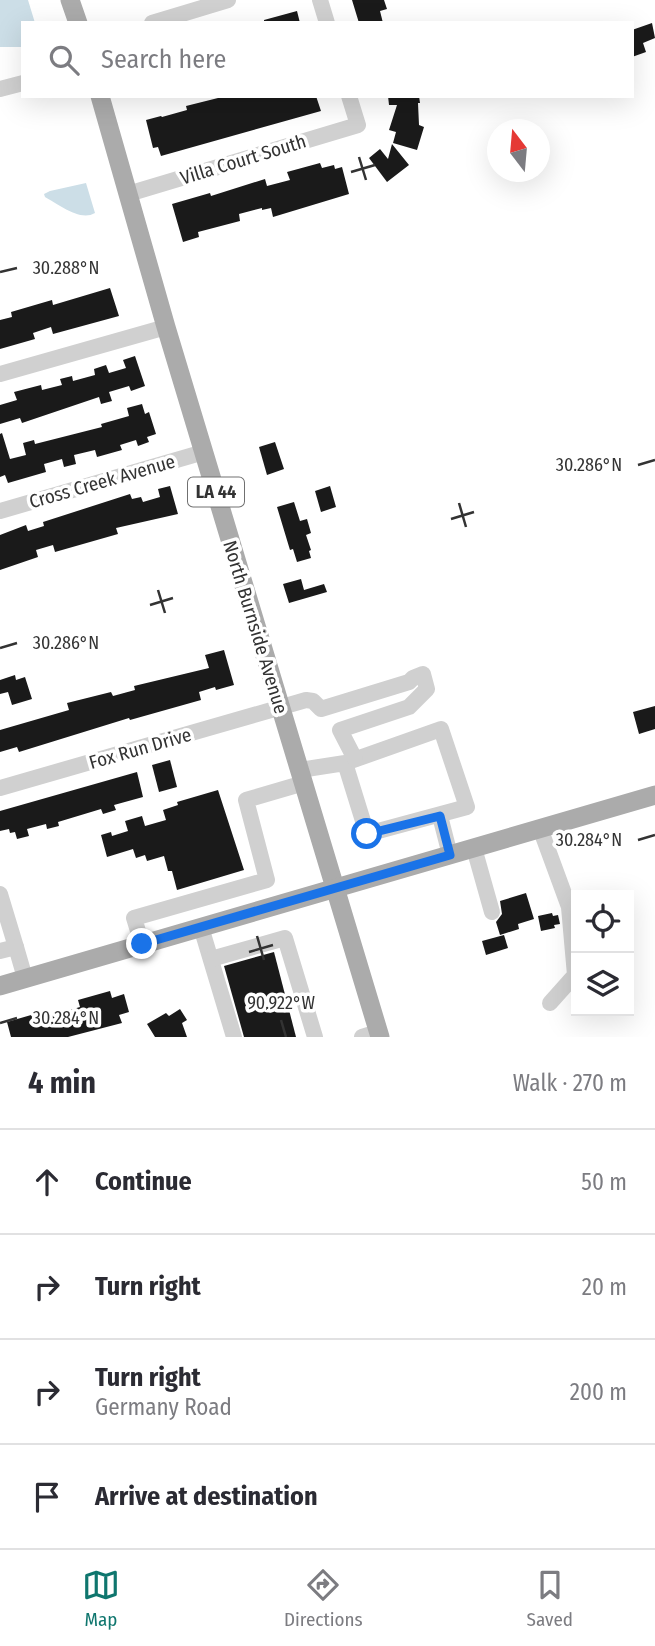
<!DOCTYPE html>
<html lang="en">
<head>
<meta charset="utf-8">
<style>
  :root { --surface:#fff; --page:#f2f2f3; --text:#2b2b33; --muted:#7c7c81; --line:#e1e1e2; --accent:#0f766e }
  body { margin:0; font-family:"Fira Sans Condensed",sans-serif; background:var(--page); color:var(--text) }
  .controls { position:absolute; right:21px; bottom:21px; display:grid; overflow:hidden; border-radius:0px; box-shadow:0 7px 28px #0002 }
  .controls button { width:63px; height:63px; display:grid; place-items:center; padding:0; border:0; border-bottom:2px solid var(--line); background:var(--surface); color:var(--text); font:35px sans-serif }
  .compass { position:absolute; left:487px; top:119px; width:63px; height:63px; border-radius:50%; background:var(--surface); box-shadow:0 7px 28px #0002; rotate:344deg }
  .stop { position:absolute; width:21px; height:21px; margin:-16px; border:5px solid #1a73e8; border-radius:50%; background:#fff }
  .stop.end { background:#1a73e8; border-color:#fff; box-shadow:0 2px 7px #0008 }
  .list { margin:0; padding:0; list-style:none }
  h2 { display:flex; justify-content:space-between; align-items:center; height:91px; margin:0; padding:0 28px; font-size:30px }
  h2 small { font-size:23px; font-weight:400; color:var(--muted) }
  .list li { display:grid; grid-template-columns:46px 1fr auto; gap:21px; align-items:center; box-sizing:border-box; height:105px; padding:0 28px; border-top:2px solid var(--line) }
  .list b { display:block; font-size:26px; white-space:nowrap }
  .list p { margin:0; font-size:23px; white-space:nowrap; color:var(--muted) }
  .list em { font-size:23px; font-style:normal; color:var(--muted) }
  .icon { flex:none; width:38px; height:38px; fill:none; stroke:currentColor; stroke-width:2; stroke-linecap:round; stroke-linejoin:round }
  .map { position:relative; flex:none; width:655px; height:1037px; overflow:hidden }
  .search { position:absolute; background:var(--surface); box-shadow:0 7px 28px #0002; left:21px; right:21px; top:21px; height:77px; display:flex; align-items:center; gap:18px; box-sizing:border-box; padding:0 24px; border-radius:0px; color:var(--muted); font-size:26px }
  .sheet { height:511px; background:var(--surface) }
  nav { display:flex; justify-content:space-around; align-items:center; box-sizing:border-box; height:98px; border-top:2px solid var(--line); background:var(--surface); font-size:19px; color:var(--muted) }
  nav a { display:grid; justify-items:center; gap:4px }
  nav .on { color:var(--accent) }
  .map>svg:first-child { display:block }
  .water { fill:#ccdee7 }
  .building { fill:#1a1a1a }
  .lines { fill:none; stroke-linecap:round; stroke-linejoin:round }
  .minor { stroke:#d0d0d0; stroke-width:16 }
  .major { stroke:#ababab; stroke-width:19 }
  .route { stroke:#1a73e8; stroke-width:9 }
  .ticks { fill:none; stroke:#333; stroke-width:2.5 }
  .labels { text-anchor:middle; stroke-width:7; stroke-linejoin:round; paint-order:stroke }
  .shield { fill:#fff; stroke:#707070; stroke-width:2 }
  .shield-label { font-size:18px; font-weight:bold; fill:#333 }
  .street-label { font-size:19px; fill:#333; stroke:#fff }
  .ticks-label { font-size:18px; text-anchor:middle; fill:#333; stroke:#fff; stroke-width:7; stroke-linejoin:round; paint-order:stroke }
</style>
</head>
<body>
<div class="map">
<svg width="655" height="1037" viewBox="0 0 655 1037">
  <rect width="100%" height="100%" fill="#fff"/>
  <g class="water">
    <path d="M 0,0 L 28,0 L 35,23 L 23,23 L 23,47 L 0,47 Z"/>
    <path d="M 86,183 L 95,213 C 80,222 58,204 45,197 L 44,194 L 50,191 Z"/>
  </g>
  <g class="building">
    <path d="M 352,0 L 384,0 L 387,9 L 380,11 L 383,23 L 359,23 Z"/>
    <path d="M 297,11 L 300,23 L 264,23 L 264,20 Z"/>
    <path d="M 652,23 L 655,38 L 643,43 L 646,52 L 632,57 L 632,30 Z"/>
    <path d="M 226,96 L 316,96 L 321,111 L 161,156 L 158,147 L 153,148 L 146,120 L 161,116 L 162,117 L 187,110 L 186,106 Z"/>
    <path d="M 388,96 L 419,96 L 420,103 L 418,103 L 419,125 L 424,127 L 417,150 L 393,143 L 396,132 L 389,130 L 397,105 L 389,105 Z"/>
    <path d="M 392,144 L 409,165 L 387,182 L 369,158 L 380,149 L 388,159 Z"/>
    <path d="M 320,163 L 322,168 L 334,165 L 335,169 L 342,167 L 349,194 L 273,217 L 271,208 L 262,210 L 262,208 L 239,214 L 240,221 L 198,232 L 199,237 L 183,242 L 172,204 L 210,193 L 211,196 L 265,179 L 267,186 L 290,180 L 287,172 Z"/>
    <path d="M 110,288 L 119,316 L 53,334 L 51,327 L 33,333 L 35,339 L 0,349 L 0,320 L 12,317 L 11,312 L 52,300 L 53,305 Z"/>
    <path d="M 135,356 L 145,386 L 131,391 L 129,386 L 109,392 L 112,401 L 101,404 L 99,397 L 22,423 L 20,418 L 0,424 L 0,405 L 17,400 L 14,392 L 41,385 L 42,390 L 62,385 L 60,379 L 72,376 L 73,381 L 95,375 L 94,369 L 106,365 L 109,373 L 126,368 L 123,360 Z"/>
    <path d="M 142,404 L 145,414 L 149,412 L 156,434 L 147,437 L 149,442 L 138,446 L 136,440 L 120,445 L 122,450 L 97,457 L 95,450 L 74,455 L 76,464 L 64,467 L 62,459 L 44,464 L 46,472 L 8,483 L 5,475 L 0,477 L 0,434 L 2,433 L 10,459 L 26,455 L 23,443 L 34,440 L 35,444 L 102,427 L 101,424 L 129,416 L 127,408 Z"/>
    <path d="M 275,442 L 284,469 L 267,475 L 259,447 Z"/>
    <path d="M 170,486 L 178,514 L 116,528 L 118,534 L 55,552 L 53,545 L 36,550 L 38,557 L 0,570 L 0,535 L 26,525 L 28,531 L 44,526 L 43,522 L 130,494 L 132,499 L 141,497 L 143,502 L 160,497 L 158,489 Z"/>
    <path d="M 330,486 L 336,507 L 321,512 L 315,491 Z"/>
    <path d="M 294,502 L 300,521 L 307,519 L 311,533 L 306,535 L 311,550 L 309,551 L 311,558 L 297,562 L 293,549 L 290,550 L 277,507 Z"/>
    <path d="M 301,579 L 304,590 L 324,584 L 327,592 L 289,603 L 283,584 Z"/>
    <path d="M 224,650 L 234,685 L 216,690 L 215,687 L 199,692 L 201,700 L 130,720 L 129,718 L 19,752 L 17,747 L 0,752 L 0,730 L 69,710 L 67,703 L 111,692 L 113,696 L 135,690 L 134,686 L 209,668 L 205,655 Z"/>
    <path d="M 15,675 L 16,680 L 25,677 L 32,699 L 12,705 L 8,692 L 0,694 L 0,680 Z"/>
    <path d="M 655,706 L 655,729 L 639,734 L 633,712 Z"/>
    <path d="M 170,760 L 177,787 L 159,792 L 152,765 Z"/>
    <path d="M 137,772 L 143,797 L 114,805 L 116,810 L 103,814 L 101,809 L 58,822 L 59,826 L 47,829 L 46,824 L 27,829 L 29,836 L 17,839 L 15,832 L 10,833 L 9,829 L 0,831 L 0,811 Z"/>
    <path d="M 218,790 L 244,870 L 177,890 L 172,871 L 168,871 L 164,856 L 147,861 L 145,855 L 136,858 L 133,849 L 107,857 L 101,835 L 111,832 L 112,836 L 128,831 L 125,821 L 142,816 L 145,826 L 166,820 L 163,810 L 178,805 L 177,802 Z"/>
    <path d="M 526,893 L 534,919 L 518,924 L 519,929 L 500,935 L 496,922 L 502,914 L 500,901 Z"/>
    <path d="M 552,913 L 553,916 L 558,915 L 560,924 L 554,925 L 555,928 L 541,931 L 538,916 Z"/>
    <path d="M 504,935 L 508,948 L 486,955 L 482,941 Z"/>
    <path d="M 274,952 L 296,1037 L 244,1037 L 224,966 Z"/>
    <path d="M 110,991 L 112,998 L 124,994 L 129,1012 L 119,1015 L 122,1023 L 68,1037 L 11,1037 L 7,1022 L 38,1013 L 40,1019 L 80,1007 L 78,1000 Z"/>
    <path d="M 180,1009 L 187,1020 L 182,1023 L 187,1037 L 155,1037 L 147,1024 L 166,1013 L 169,1016 Z"/>
  </g>
  <g class="lines">
    <g class="minor">
      <path d="M 320,0 L 327,23"/>
      <path d="M 152,23 L 228,0"/>
      <path d="M 0,89 L 23,83"/>
      <path d="M 128,194 L 358,125 L 349,96"/>
      <path d="M 0,374 L 166,327"/>
      <path d="M 0,511 L 204,452"/>
      <path d="M 300,770 L 345,763 L 441,729 L 467,807 L 367,834 L 345,763"/>
      <path d="M 0,788 L 306,700 L 313,701 L 321,709 L 409,682 L 413,678 L 423,674 L 427,689 L 409,707 L 340,730 L 355,759"/>
      <path d="M 440,816 L 450,855"/>
      <path d="M 540,828 L 569,907 L 575,975 L 550,1003"/>
      <path d="M 474,848 L 492,912"/>
      <path d="M 0,894 L 16,947"/>
      <path d="M 201,927 L 234,1037"/>
      <path d="M 142,944 L 134,918 L 267,880 L 246,800 L 304,783"/>
      <path d="M 0,951 L 16,947 L 25,978"/>
      <path d="M 211,959 L 285,938 L 315,1037"/>
      <path d="M 362,1037 L 378,1032"/>
    </g>
    <g class="major">
      <path d="M 70,0 L 78,23"/>
      <path d="M 100,96 L 166,327 L 380,1037"/>
      <path d="M 0,986 L 655,795"/>
    </g>
  </g>
  <g class="lines">
    <path class="route" d="M 142,944 L 450,855 L 440,816 L 367,834"/>
  </g>
  <path class="ticks" d="M 359,157 L 366,180M 351,172 L 375,165M 0,272 L 17,268M 638,465 L 655,460M 459,503 L 466,527M 451,519 L 474,512M 158,590 L 165,613M 150,605 L 173,598M 0,648 L 17,643M 638,840 L 655,835M 257,936 L 264,960M 249,952 L 273,945M 281,1020 L 286,1037M 0,1023 L 17,1018"/>
  <g class="labels">
    <rect class="shield" x="188" y="477.5" width="56" height="29" rx="5"/>
    <g class="shield-label">
      <text x="216" y="498">LA 44</text>
    </g>
    <g class="street-label">
      <text transform="translate(243 159) rotate(-17)" y="7">Villa Court South</text>
      <text transform="translate(102 481) rotate(-16)" y="7">Cross Creek Avenue</text>
      <text transform="translate(256 627) rotate(73)" y="7">North Burnside Avenue</text>
      <text transform="translate(140 748) rotate(-16)" y="7">Fox Run Drive</text>
    </g>
  </g>
  <g class="ticks-label">
    <text x="66" y="274">30.288°N</text>
    <text x="589" y="471">30.286°N</text>
    <text x="66" y="649">30.286°N</text>
    <text x="589" y="846">30.284°N</text>
    <text x="281" y="1009">90.922°W</text>
    <text x="66" y="1024">30.284°N</text>
  </g>
</svg>
<div class="controls">
<button><svg class="icon" aria-label="locate" viewBox="0 0 24 24"><circle cx="12" cy="12" r="6"/><path d="M12 2v4M12 18v4M2 12h4M18 12h4"/></svg></button>
<button><svg class="icon" aria-label="layers" viewBox="0 0 24 24"><path d="M12 4l9 5-9 5-9-5zM3 14l9 5 9-5"/></svg></button>
</div>
<svg class="compass" viewBox="-18 -18 36 36"><path d="M0-13l5 13h-10z" fill="#e53935"/><path d="M0 13l5-13h-10z" fill="#7c7c81"/></svg>
<div class="stop" style="left:367px;top:834px"></div>
<div class="stop end" style="left:142px;top:944px"></div>
<div class="search"><svg class="icon" aria-label="search" viewBox="0 0 24 24"><circle cx="10" cy="10" r="6"/><path d="M15 15l6 6"/></svg>Search here</div>
</div>
<section class="sheet">
<h2>4 min<small>Walk · 270 m</small></h2>
<ul class="list">
<li><svg class="icon" aria-label="ahead" viewBox="0 0 24 24"><path d="M12 20V5M6 11l6-6 6 6"/></svg><div><b>Continue</b></div><em>50 m</em></li>
<li><svg class="icon" aria-label="right" viewBox="0 0 24 24"><path d="M7 20v-9h11M14 6l5 5-5 5"/></svg><div><b>Turn right</b></div><em>20 m</em></li>
<li><svg class="icon" aria-label="right" viewBox="0 0 24 24"><path d="M7 20v-9h11M14 6l5 5-5 5"/></svg><div><b>Turn right</b><p>Germany Road</p></div><em>200 m</em></li>
<li><svg class="icon" aria-label="arrive" viewBox="0 0 24 24"><path d="M6 21V4h12l-3 4 3 4H6"/></svg><div><b>Arrive at destination</b></div></li>
</ul>
</section>
<nav>
<a class="on"><svg class="icon" aria-label="map" viewBox="0 0 24 24"><path d="M3 6l6-2 6 2 6-2v14l-6 2-6-2-6 2zM9 4v14M15 6v14"/></svg>Map</a>
<a><svg class="icon" aria-label="directions" viewBox="0 0 24 24"><path d="M12 3l9 9-9 9-9-9zM9 14v-3h6M13 9l2 2-2 2"/></svg>Directions</a>
<a><svg class="icon" aria-label="saved" viewBox="0 0 24 24"><path d="M7 4h10v16l-5-4-5 4z"/></svg>Saved</a>
</nav>
</body>
</html>
